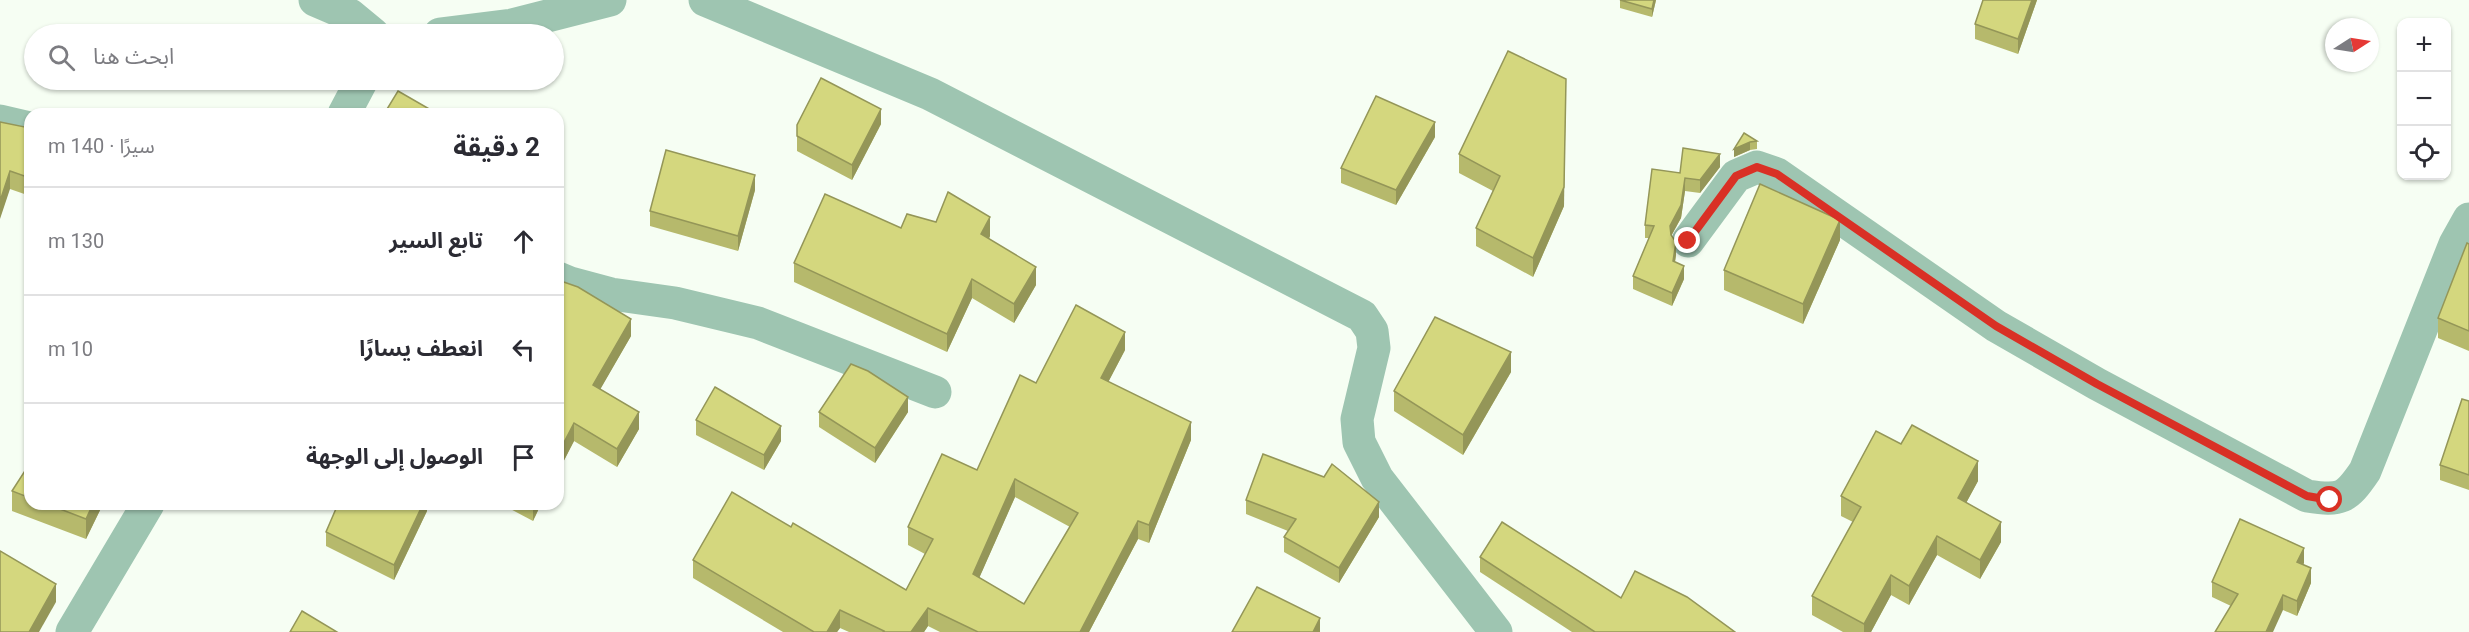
<!DOCTYPE html>
<html lang="ar">
<head>
<meta charset="utf-8">
<style>
  :root { --surface:#fff; --page:#f2f2f3; --text:#2b2b33; --muted:#7c7c81; --line:#e1e1e2 }
  body { margin:0; font-family:Roboto,"Noto Sans Arabic",sans-serif; background:var(--page); color:var(--text); direction:rtl }
  .controls { position:absolute; right:18px; top:18px; display:grid; overflow:hidden; border-radius:12px; box-shadow:0 2px 4px #0004 }
  .controls button { width:54px; height:54px; display:grid; place-items:center; padding:0; border:0; border-bottom:2px solid var(--line); background:var(--surface); color:var(--text); font:30px sans-serif }
  .compass { position:absolute; left:2325px; top:18px; width:54px; height:54px; border-radius:50%; background:var(--surface); box-shadow:0 2px 4px #0004; rotate:78deg }
  .stop { position:absolute; width:18px; height:18px; margin:-14px; border:4px solid #d93025; border-radius:50%; background:#fff }
  .stop.end { background:#d93025; border-color:#fff; box-shadow:0 2px 6px #0008 }
  .list { margin:0; padding:0; list-style:none }
  h2 { display:flex; justify-content:space-between; align-items:center; height:78px; margin:0; padding:0 24px; font-size:26px }
  h2 small { font-size:20px; font-weight:400; color:var(--muted) }
  .list li { display:grid; grid-template-columns:39px 1fr auto; gap:18px; align-items:center; box-sizing:border-box; height:108px; padding:0 24px; border-top:2px solid var(--line) }
  .list b { display:block; font-size:22px; white-space:nowrap }
  .list em { font-size:20px; font-style:normal; color:var(--muted) }
  .icon { flex:none; width:33px; height:33px; fill:none; stroke:currentColor; stroke-width:2; stroke-linecap:round; stroke-linejoin:round }
  .map { position:relative; flex:none; width:2469px; height:632px; overflow:hidden; direction:ltr }
  .search { position:absolute; background:var(--surface); box-shadow:0 2px 4px #0004; left:24px; top:24px; width:540px; height:66px; display:flex; align-items:center; gap:15px; box-sizing:border-box; padding:0 21px; border-radius:33px; color:var(--muted); font-size:22px }
  .panel { position:absolute; background:var(--surface); box-shadow:0 2px 4px #0004; left:24px; top:108px; width:540px; height:402px; border-radius:18px; direction:rtl }
  .map>svg:first-child { display:block }
  .lines { fill:none; stroke-linecap:round; stroke-linejoin:round }
  .minor { stroke:#9ec5b1; stroke-width:33 }
  .wall { fill:#b6b96c; fill-rule:evenodd }
  .shaded-wall { fill:#949658 }
  .building { fill:#d4d77e; stroke:#949658; stroke-width:1.5; fill-rule:evenodd }
  .route { stroke:#d93025; stroke-width:8 }
</style>
</head>
<body>
<div class="map">
<svg width="2469" height="632" viewBox="0 0 2469 632">
  <rect width="100%" height="100%" fill="#f6fef3"/>
  <g class="lines">
    <g class="minor">
      <path d="M 315,0 L 350,15 L 373,34"/>
      <path d="M 705,0 L 930,94 L 1362,316 L 1372,331 L 1374,348 L 1357,419 L 1359,442 L 1377,478 L 1496,632"/>
      <path d="M 440,34 L 512,25 L 610,0"/>
      <path d="M 344,114 L 362,80"/>
      <path d="M 0,121 L 30,128"/>
      <path d="M 1688,241 L 1736,176 L 1757,167 L 1777,174 L 1996,326 L 2097,384 L 2307,496 C 2341,501 2346,499 2365,471 L 2455,244 L 2469,219"/>
      <path d="M 558,278 L 570,283 L 611,294 L 675,303 L 758,323 L 935,392"/>
      <path d="M 72,632 L 148,504"/>
    </g>
  </g>
  <g class="wall">
    <path d="M 1620,0 L 1656,0 L 1652,17 L 1620,8 Z"/>
    <path d="M 1983,0 L 2037,0 L 2018,54 L 1975,39 L 1975,24 Z"/>
    <path d="M 0,122 L 30,128 L 30,196 L 10,189 Z"/>
    <path d="M 881,124 L 852,180 L 797,151 L 797,125 Z"/>
    <path d="M 1744,133 L 1757,141 L 1757,149 L 1750,150 L 1734,157 Z"/>
    <path d="M 1435,137 L 1396,205 L 1341,183 L 1341,168 Z"/>
    <path d="M 1459,154 L 1564,206 L 1533,277 L 1476,246 L 1476,228 L 1493,191 L 1459,173 Z"/>
    <path d="M 1720,167 L 1700,193 L 1685,191 L 1681,218 L 1671,236 L 1676,255 L 1675,262 L 1684,279 L 1672,306 L 1633,289 L 1633,276 L 1649,238 L 1645,238 L 1645,225 L 1680,173 Z"/>
    <path d="M 755,190 L 738,251 L 650,226 L 650,211 Z"/>
    <path d="M 936,222 L 990,236 L 989,239 L 1036,285 L 1014,323 L 972,298 L 947,352 L 794,282 L 794,263 L 901,228 Z"/>
    <path d="M 1840,240 L 1803,324 L 1724,290 L 1724,270 Z"/>
    <path d="M 2469,244 L 2469,351 L 2438,338 L 2438,318 Z"/>
    <path d="M 558,280 L 631,336 L 600,389 L 639,429 L 617,467 L 574,441 L 558,472 Z"/>
    <path d="M 1125,350 L 1108,382 L 1191,440 L 1149,543 L 1138,539 L 1089,632 L 940,632 L 928,626 L 924,632 L 849,632 L 840,628 L 837,632 L 783,632 L 693,578 L 693,560 L 791,527 L 906,590 L 925,554 L 908,545 L 908,527 L 977,470 L 1036,383 ZM 1015,497 L 1070,527 L 1024,604 L 979,578 Z"/>
    <path d="M 1511,372 L 1463,455 L 1394,411 L 1394,391 Z"/>
    <path d="M 2469,401 L 2469,490 L 2440,480 L 2440,465 Z"/>
    <path d="M 819,412 L 908,412 L 875,463 L 819,427 Z"/>
    <path d="M 696,420 L 781,441 L 764,470 L 696,435 Z"/>
    <path d="M 1901,444 L 1978,481 L 1966,503 L 2001,542 L 1980,579 L 1937,555 L 1909,605 L 1891,595 L 1871,632 L 1843,632 L 1812,615 L 1812,596 L 1853,522 L 1841,516 L 1841,496 Z"/>
    <path d="M 30,463 L 30,504 L 103,504 L 86,539 L 12,511 L 12,491 Z"/>
    <path d="M 1246,500 L 1379,517 L 1339,583 L 1284,552 L 1284,537 L 1288,531 L 1246,514 Z"/>
    <path d="M 427,504 L 427,511 L 394,580 L 326,546 L 326,532 Z"/>
    <path d="M 501,504 L 541,504 L 533,521 Z"/>
    <path d="M 1480,557 L 1621,598 L 1735,632 L 1572,632 L 1480,572 Z"/>
    <path d="M 2304,563 L 2303,564 L 2311,583 L 2297,616 L 2283,610 L 2231,606 L 2212,597 L 2212,582 Z"/>
  </g>
  <g class="shaded-wall">
    <path d="M 1654,0 L 1656,0 L 1652,17 L 1652,9 Z"/>
    <path d="M 2032,0 L 2037,0 L 2018,54 L 2018,39 Z"/>
    <path d="M 1566,79 L 1564,206 L 1533,277 L 1533,258 Z"/>
    <path d="M 881,109 L 881,124 L 852,180 L 852,165 Z"/>
    <path d="M 1435,122 L 1435,137 L 1396,205 L 1396,190 Z"/>
    <path d="M 1750,142 L 1750,150 L 1734,157 L 1734,149 Z"/>
    <path d="M 1720,154 L 1720,167 L 1700,193 L 1700,180 Z"/>
    <path d="M 10,171 L 10,189 L 0,219 L 0,201 Z"/>
    <path d="M 755,175 L 755,190 L 738,251 L 738,236 Z"/>
    <path d="M 1685,178 L 1685,191 L 1681,218 L 1670,238 L 1670,226 Z"/>
    <path d="M 990,217 L 990,236 L 981,253 L 981,234 Z"/>
    <path d="M 1840,220 L 1840,240 L 1803,324 L 1803,304 Z"/>
    <path d="M 1676,242 L 1676,255 L 1673,274 L 1673,261 Z"/>
    <path d="M 1684,266 L 1684,279 L 1672,306 L 1672,293 Z"/>
    <path d="M 1036,267 L 1036,285 L 1014,323 L 1014,304 Z"/>
    <path d="M 972,279 L 972,298 L 947,352 L 947,334 Z"/>
    <path d="M 631,319 L 631,336 L 593,402 L 593,385 Z"/>
    <path d="M 1125,332 L 1125,350 L 1101,396 L 1101,378 Z"/>
    <path d="M 1511,352 L 1511,372 L 1463,455 L 1463,435 Z"/>
    <path d="M 908,397 L 908,412 L 875,463 L 875,448 Z"/>
    <path d="M 639,412 L 639,429 L 617,467 L 617,449 Z"/>
    <path d="M 1191,422 L 1191,440 L 1149,543 L 1149,525 Z"/>
    <path d="M 574,423 L 574,441 L 558,472 L 558,454 Z"/>
    <path d="M 781,426 L 781,441 L 764,470 L 764,455 Z"/>
    <path d="M 1978,461 L 1978,481 L 1958,518 L 1958,498 Z"/>
    <path d="M 1015,479 L 1015,497 L 973,592 L 973,574 Z"/>
    <path d="M 1379,502 L 1379,517 L 1339,583 L 1339,568 Z"/>
    <path d="M 93,504 L 103,504 L 86,539 L 86,519 Z"/>
    <path d="M 423,504 L 427,504 L 427,511 L 394,580 L 394,565 Z"/>
    <path d="M 533,504 L 541,504 L 533,521 Z"/>
    <path d="M 1138,521 L 1138,539 L 1089,632 L 1080,632 Z"/>
    <path d="M 2001,522 L 2001,542 L 1980,579 L 1980,560 Z"/>
    <path d="M 1937,536 L 1937,555 L 1909,605 L 1909,586 Z"/>
    <path d="M 2304,548 L 2304,563 L 2297,577 L 2297,562 Z"/>
    <path d="M 2311,568 L 2311,583 L 2297,616 L 2297,601 Z"/>
    <path d="M 1891,575 L 1891,595 L 1871,632 L 1864,632 L 1864,624 Z"/>
    <path d="M 56,584 L 56,602 L 39,632 L 29,632 Z"/>
    <path d="M 2283,595 L 2283,610 L 2273,632 L 2266,632 Z"/>
    <path d="M 928,608 L 928,626 L 924,632 L 911,632 Z"/>
    <path d="M 840,610 L 840,628 L 837,632 L 827,632 Z"/>
    <path d="M 1320,618 L 1320,632 L 1313,632 Z"/>
  </g>
  <g class="building">
    <path d="M 1620,0 L 1654,0 L 1652,9 Z"/>
    <path d="M 1983,0 L 2032,0 L 2018,39 L 1975,24 Z"/>
    <path d="M 1508,51 L 1566,79 L 1564,187 L 1533,258 L 1476,228 L 1500,176 L 1459,154 Z"/>
    <path d="M 821,78 L 881,109 L 852,165 L 797,136 L 797,125 Z"/>
    <path d="M 398,91 L 438,114 L 384,114 Z"/>
    <path d="M 1376,96 L 1435,122 L 1396,190 L 1341,168 Z"/>
    <path d="M 0,122 L 30,128 L 30,178 L 10,171 L 0,201 Z"/>
    <path d="M 1744,133 L 1757,141 L 1750,142 L 1734,149 Z"/>
    <path d="M 1683,148 L 1720,154 L 1700,180 L 1685,178 L 1681,205 L 1670,226 L 1671,235 L 1676,242 L 1673,261 L 1684,266 L 1672,293 L 1633,276 L 1654,226 L 1645,225 L 1652,169 L 1680,173 Z"/>
    <path d="M 666,150 L 755,175 L 738,236 L 650,211 Z"/>
    <path d="M 1760,184 L 1840,220 L 1803,304 L 1724,270 Z"/>
    <path d="M 948,192 L 990,217 L 981,234 L 1036,267 L 1014,304 L 972,279 L 947,334 L 794,263 L 825,194 L 901,228 L 907,214 L 936,222 Z"/>
    <path d="M 2467,243 L 2469,244 L 2469,331 L 2438,318 Z"/>
    <path d="M 558,280 L 578,287 L 631,319 L 593,385 L 639,412 L 617,449 L 574,423 L 558,454 Z"/>
    <path d="M 1076,305 L 1125,332 L 1101,378 L 1191,422 L 1149,525 L 1138,521 L 1080,632 L 978,632 L 928,608 L 911,632 L 883,632 L 884,631 L 840,610 L 827,632 L 814,632 L 693,560 L 732,492 L 791,527 L 793,523 L 906,590 L 933,539 L 908,527 L 942,454 L 977,470 L 1020,375 L 1036,383 ZM 1015,479 L 1078,513 L 1024,604 L 973,574 Z"/>
    <path d="M 1435,317 L 1511,352 L 1463,435 L 1394,391 Z"/>
    <path d="M 851,364 L 868,371 L 908,397 L 875,448 L 819,412 Z"/>
    <path d="M 715,387 L 781,426 L 764,455 L 696,420 Z"/>
    <path d="M 2462,399 L 2469,401 L 2469,475 L 2440,465 Z"/>
    <path d="M 1912,425 L 1978,461 L 1958,498 L 2001,522 L 1980,560 L 1937,536 L 1909,586 L 1891,575 L 1864,624 L 1812,596 L 1861,507 L 1841,496 L 1876,431 L 1901,444 Z"/>
    <path d="M 1263,454 L 1324,477 L 1332,464 L 1379,502 L 1339,568 L 1284,537 L 1296,519 L 1246,500 Z"/>
    <path d="M 30,463 L 30,498 L 12,491 Z"/>
    <path d="M 47,504 L 93,504 L 86,519 Z"/>
    <path d="M 338,504 L 423,504 L 394,565 L 326,532 Z"/>
    <path d="M 2240,519 L 2304,548 L 2297,562 L 2311,568 L 2297,601 L 2283,595 L 2266,632 L 2215,632 L 2238,594 L 2212,582 Z"/>
    <path d="M 1502,522 L 1621,598 L 1635,571 L 1687,597 L 1735,632 L 1595,632 L 1480,557 Z"/>
    <path d="M 0,551 L 56,584 L 29,632 L 0,632 Z"/>
    <path d="M 1257,587 L 1320,618 L 1313,632 L 1232,632 Z"/>
    <path d="M 302,611 L 337,632 L 290,632 Z"/>
  </g>
  <g class="lines">
    <path class="route" d="M 1688,241 L 1736,176 L 1757,167 L 1777,174 L 1996,326 L 2097,384 L 2307,496 L 2330,500"/>
  </g>
</svg>
<div class="controls">
<button>+</button>
<button>−</button>
<button><svg class="icon" aria-label="locate" viewBox="0 0 24 24"><circle cx="12" cy="12" r="6"/><path d="M12 2v4M12 18v4M2 12h4M18 12h4"/></svg></button>
</div>
<svg class="compass" viewBox="-18 -18 36 36"><path d="M0-13l5 13h-10z" fill="#e53935"/><path d="M0 13l5-13h-10z" fill="#7c7c81"/></svg>
<div class="stop" style="left:2330px;top:500px"></div>
<div class="stop end" style="left:1688px;top:241px"></div>
<div class="search"><svg class="icon" aria-label="search" viewBox="0 0 24 24"><circle cx="10" cy="10" r="6"/><path d="M15 15l6 6"/></svg>ابحث هنا</div>
<section class="panel">
<h2>2 دقيقة<small>سيرًا · 140 m</small></h2>
<ul class="list">
<li><svg class="icon" aria-label="ahead" viewBox="0 0 24 24"><path d="M12 20V5M6 11l6-6 6 6"/></svg><div><b>تابع السير</b></div><em>130 m</em></li>
<li><svg class="icon" aria-label="left" viewBox="0 0 24 24"><path d="M17 20v-9H6M10 6l-5 5 5 5"/></svg><div><b>انعطف يسارًا</b></div><em>10 m</em></li>
<li><svg class="icon" aria-label="arrive" viewBox="0 0 24 24"><path d="M6 21V4h12l-3 4 3 4H6"/></svg><div><b>الوصول إلى الوجهة</b></div></li>
</ul>
</section>
</div>
</body>
</html>
